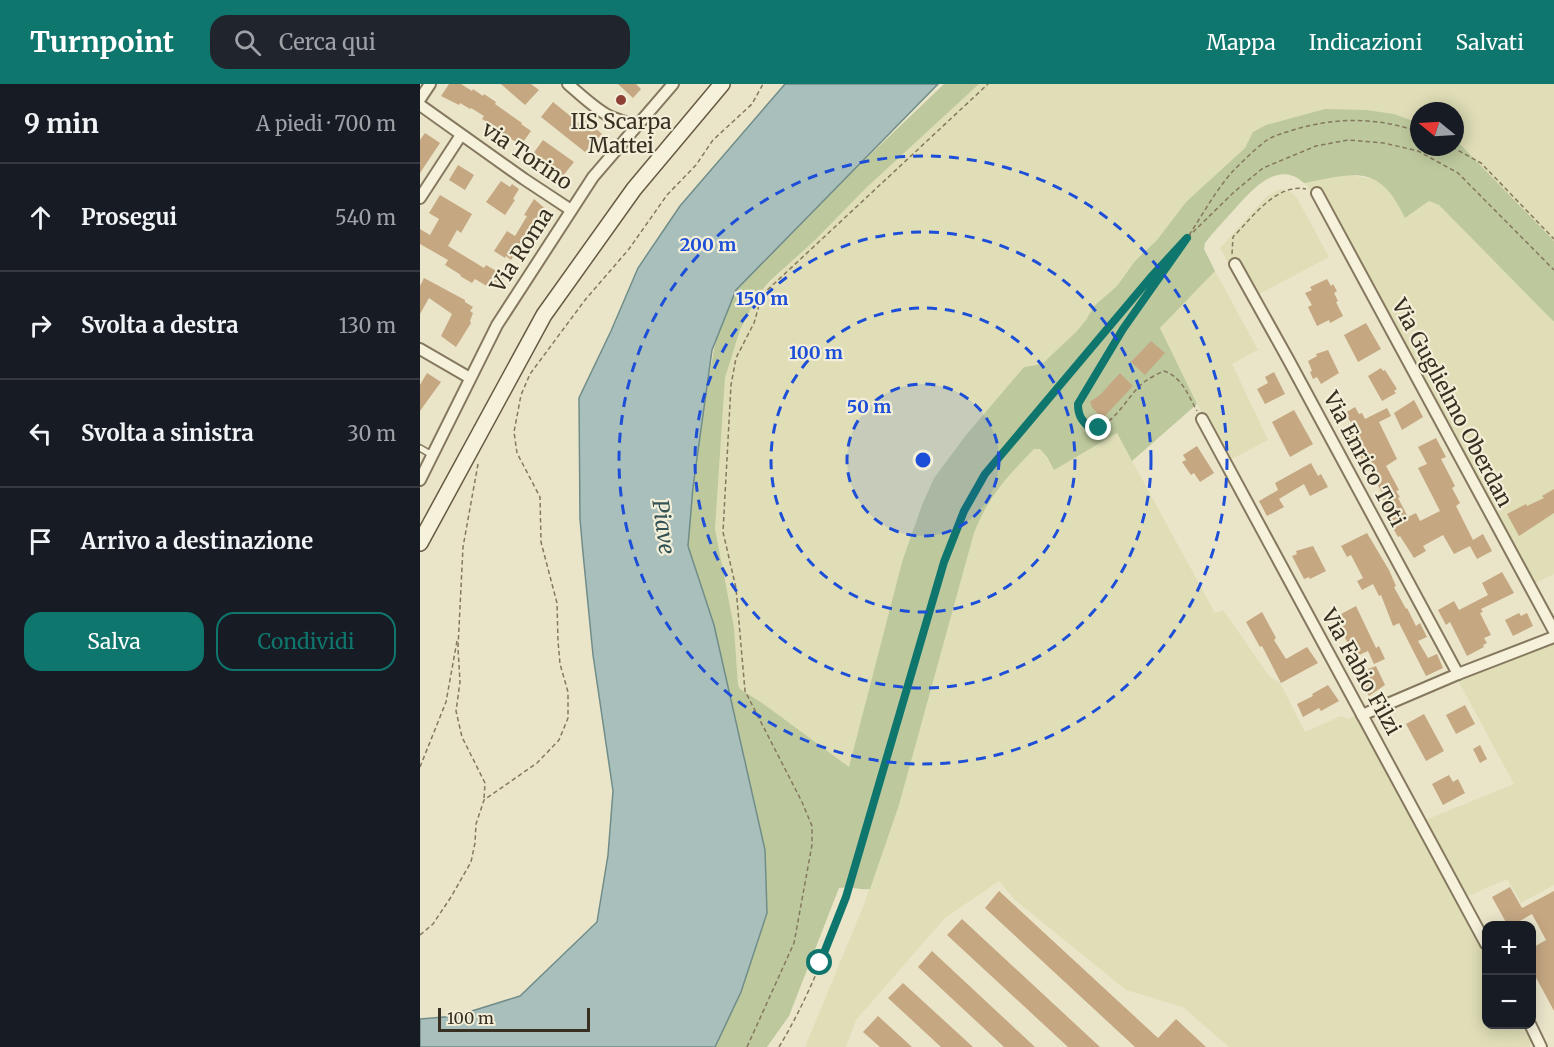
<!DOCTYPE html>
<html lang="it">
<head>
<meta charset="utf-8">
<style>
  :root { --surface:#171b24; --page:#20242c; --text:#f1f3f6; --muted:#9ea1a6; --line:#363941; --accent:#0f766e }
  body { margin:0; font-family:Merriweather,serif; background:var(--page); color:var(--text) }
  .controls { position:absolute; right:18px; bottom:18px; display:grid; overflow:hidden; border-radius:12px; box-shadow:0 3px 15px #0003 }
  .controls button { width:54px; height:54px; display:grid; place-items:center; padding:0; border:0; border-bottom:2px solid var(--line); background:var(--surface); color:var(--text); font:30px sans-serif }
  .compass { position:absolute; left:990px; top:18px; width:54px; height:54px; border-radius:50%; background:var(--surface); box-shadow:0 3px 15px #0003; rotate:288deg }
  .scale { position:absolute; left:18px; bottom:15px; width:152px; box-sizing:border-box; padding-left:6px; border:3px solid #372f21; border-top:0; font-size:16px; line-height:21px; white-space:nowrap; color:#372f21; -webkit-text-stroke:4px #f2eed7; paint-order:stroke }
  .stop { position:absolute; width:18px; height:18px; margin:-14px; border:4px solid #0f766e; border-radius:50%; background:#fff }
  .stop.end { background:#0f766e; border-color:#fff; box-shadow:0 2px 6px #0008 }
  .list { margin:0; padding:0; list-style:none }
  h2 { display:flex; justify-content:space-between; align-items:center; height:78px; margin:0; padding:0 24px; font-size:26px }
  h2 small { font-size:20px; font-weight:400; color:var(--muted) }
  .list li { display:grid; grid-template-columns:39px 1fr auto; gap:18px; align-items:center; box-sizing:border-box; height:108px; padding:0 24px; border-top:2px solid var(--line) }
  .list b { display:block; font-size:22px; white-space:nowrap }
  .list em { font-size:20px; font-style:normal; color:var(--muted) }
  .actions { display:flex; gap:12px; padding:18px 24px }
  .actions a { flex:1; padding:14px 0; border:2px solid var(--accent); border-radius:18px; text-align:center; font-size:21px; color:var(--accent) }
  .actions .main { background:var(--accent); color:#fff }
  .icon { flex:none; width:33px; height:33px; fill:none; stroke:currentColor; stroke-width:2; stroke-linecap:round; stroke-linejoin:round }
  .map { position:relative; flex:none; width:1134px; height:963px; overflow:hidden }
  header { display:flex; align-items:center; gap:36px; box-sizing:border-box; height:84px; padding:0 30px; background:var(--accent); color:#fff }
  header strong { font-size:28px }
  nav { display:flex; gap:33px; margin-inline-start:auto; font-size:21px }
  .search { width:420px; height:54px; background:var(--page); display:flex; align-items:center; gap:15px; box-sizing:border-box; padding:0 21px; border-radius:18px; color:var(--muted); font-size:22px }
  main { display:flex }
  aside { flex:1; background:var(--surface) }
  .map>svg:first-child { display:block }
  .farmland { fill:#dfdeb7 }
  .green { fill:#bdc89d }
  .water { fill:#a9bfbb; stroke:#708d89; stroke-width:1.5 }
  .building { fill:#c5a782 }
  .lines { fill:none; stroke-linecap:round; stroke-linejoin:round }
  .lane-casing { stroke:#85785f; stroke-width:8 }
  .street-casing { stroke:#85785f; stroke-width:14 }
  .secondary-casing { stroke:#675942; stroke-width:18 }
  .path { stroke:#85785f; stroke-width:1.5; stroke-dasharray:4.5 3; stroke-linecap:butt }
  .lane { stroke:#f6f1db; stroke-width:5 }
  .street { stroke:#f6f1db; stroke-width:10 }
  .secondary { stroke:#f6f1db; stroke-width:15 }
  .route { stroke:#0f766e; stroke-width:8 }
  .ring { fill:none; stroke:#1d4ed8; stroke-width:3; stroke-dasharray:10 8 }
  .poi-dot { fill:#8e4035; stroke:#f2eed7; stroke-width:2 }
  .labels { text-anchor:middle; stroke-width:4.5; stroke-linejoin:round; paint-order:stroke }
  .poi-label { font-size:21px; fill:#372f21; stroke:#f2eed7 }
  .street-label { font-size:21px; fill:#372f21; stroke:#f2eed7 }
  .water-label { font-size:22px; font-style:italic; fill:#325255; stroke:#f2eed7 }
  .centre { fill:#1d4ed8; stroke:#f2eed7; stroke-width:3 }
  .ring-label { font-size:18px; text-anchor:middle; font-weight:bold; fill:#1d4ed8; stroke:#f2eed7; stroke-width:4.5; stroke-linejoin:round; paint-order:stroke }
</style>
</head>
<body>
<header>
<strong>Turnpoint</strong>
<div class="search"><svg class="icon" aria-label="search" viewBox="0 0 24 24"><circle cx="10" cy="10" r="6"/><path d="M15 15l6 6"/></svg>Cerca qui</div>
<nav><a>Mappa</a><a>Indicazioni</a><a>Salvati</a></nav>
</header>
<main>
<aside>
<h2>9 min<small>A piedi · 700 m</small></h2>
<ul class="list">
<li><svg class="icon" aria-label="ahead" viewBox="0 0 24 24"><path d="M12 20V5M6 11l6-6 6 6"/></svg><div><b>Prosegui</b></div><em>540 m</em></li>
<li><svg class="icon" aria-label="right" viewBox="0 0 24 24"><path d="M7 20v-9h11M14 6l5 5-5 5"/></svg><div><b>Svolta a destra</b></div><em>130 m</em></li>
<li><svg class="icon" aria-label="left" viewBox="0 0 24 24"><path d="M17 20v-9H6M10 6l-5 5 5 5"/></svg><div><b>Svolta a sinistra</b></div><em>30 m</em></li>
<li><svg class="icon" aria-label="arrive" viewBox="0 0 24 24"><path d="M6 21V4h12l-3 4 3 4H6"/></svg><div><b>Arrivo a destinazione</b></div></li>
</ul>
<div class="actions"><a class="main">Salva</a><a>Condividi</a></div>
</aside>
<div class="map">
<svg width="1134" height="963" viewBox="0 0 1134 963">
  <rect width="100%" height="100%" fill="#eae5c9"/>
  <g class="farmland">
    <path d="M 559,0 L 1134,0 L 1134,157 L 1035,55 L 1035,27 L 999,27 L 999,39 L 974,30 L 833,52 L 825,64 L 766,118 L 737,156 L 715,177 L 697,202 L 674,222 L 666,236 L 656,248 L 622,280 L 604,283 L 546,351 L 514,394 L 482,478 L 429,684 L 345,621 L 320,605 L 318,601 L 314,543 L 295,445 L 305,294 L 320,246 L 338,211 L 446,104 Z"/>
    <path d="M 929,91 L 953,95 L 964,100 L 976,116 L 985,134 L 1009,117 L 1019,121 L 1134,238 L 1134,490 L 1104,504 L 890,105 L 884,99 Z"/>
    <path d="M 861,105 L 871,108 L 877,114 L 909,173 L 828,216 L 800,164 L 847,112 Z"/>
    <path d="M 795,187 L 838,266 L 812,280 L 848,356 L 806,378 L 740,244 Z"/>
    <path d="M 697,349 L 795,529 L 803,526 L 850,593 L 860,599 L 885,648 L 921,632 L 928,635 L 943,628 L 1003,737 L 1094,700 L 1033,587 L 1134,549 L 1134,801 L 1101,819 L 1087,795 L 1044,814 L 1066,857 L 1066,940 L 1112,940 L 1114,942 L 1110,963 L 809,963 L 763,923 L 706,906 L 595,816 L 579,797 L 525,834 L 436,936 L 426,963 L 385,963 L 443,823 L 479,721 L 554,449 L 563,425 L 579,401 L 614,365 L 620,364 L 634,385 Z"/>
  </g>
  <path class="green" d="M 524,0 L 559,0 L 446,104 L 395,156 L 350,197 L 338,211 L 320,246 L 305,294 L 295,445 L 314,543 L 318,601 L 320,605 L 345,621 L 429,683 L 482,478 L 502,421 L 514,394 L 546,351 L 604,283 L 622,280 L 656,248 L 666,236 L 674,222 L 697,202 L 715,177 L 737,156 L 766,118 L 825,64 L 833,48 L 846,41 L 905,25 L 946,26 L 974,30 L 999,39 L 999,63 L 1035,63 L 1035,55 L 1134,157 L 1134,238 L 1019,121 L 1009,117 L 985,134 C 959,79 936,89 884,99 C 857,74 830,108 812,128 C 803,138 793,148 785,159 L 784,165 L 795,187 L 740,244 L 777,320 L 712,377 L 697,349 L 634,386 L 627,373 L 620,365 L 614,365 C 587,393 569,411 554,449 L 479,721 L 450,805 C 439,806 429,802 419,804 L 369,932 L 347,963 L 290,963 L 265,450 L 281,339 L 294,265 L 303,230 L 316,199 Z"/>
  <path class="water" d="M 365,0 L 518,0 L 316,206 L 292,266 L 273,403 L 268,462 L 294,541 L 345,766 L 347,829 L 321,908 L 295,963 L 0,963 L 0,935 L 36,932 L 100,912 L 177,838 L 188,771 L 193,707 L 173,571 L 163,469 L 160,435 L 159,314 L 191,247 L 218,184 L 260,122 Z"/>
  <g class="building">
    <path d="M 29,0 L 41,0 L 52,7 L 53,5 L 63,12 L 64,10 L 76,18 L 75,20 L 102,39 L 101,40 L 111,47 L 101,61 L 71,43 L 72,41 L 62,35 L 64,32 L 51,24 L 50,25 L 40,19 L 39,21 L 21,12 Z"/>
    <path d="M 81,0 L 111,0 L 119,6 L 105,21 Z"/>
    <path d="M 198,0 L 216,0 L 221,5 L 213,14 Z"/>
    <path d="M 133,18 L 159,39 L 168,28 L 174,33 L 169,39 L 182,50 L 165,68 L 121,33 Z"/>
    <path d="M 5,49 L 20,59 L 0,89 L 0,56 Z"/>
    <path d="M 123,56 L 154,78 L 142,93 L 112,71 Z"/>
    <path d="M 38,81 L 54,91 L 45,106 L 29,96 Z"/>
    <path d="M 81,97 L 90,103 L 92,100 L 99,105 L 93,115 L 95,116 L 85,131 L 66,118 Z"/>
    <path d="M 20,111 L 52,130 L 41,149 L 37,146 L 28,162 L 64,184 L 66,181 L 85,192 L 78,204 L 72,200 L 70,204 L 55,195 L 52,199 L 40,192 L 41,191 L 25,181 L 28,176 L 0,160 L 0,145 L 10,151 L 19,135 L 9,129 Z"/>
    <path d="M 114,115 L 128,127 L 119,141 L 115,138 L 91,176 L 86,172 L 85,174 L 74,167 L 87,147 L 95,152 L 107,132 L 104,131 Z"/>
    <path d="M 4,194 L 45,216 L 45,218 L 53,223 L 50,227 L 53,229 L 50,237 L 51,239 L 36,263 L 21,252 L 32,230 L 9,214 L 0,230 L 0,202 Z"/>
    <path d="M 907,195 L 911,202 L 913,200 L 917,207 L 914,209 L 918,217 L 916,218 L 923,232 L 910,239 L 909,236 L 897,242 L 888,223 L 892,221 L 885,209 L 892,206 L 890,203 Z"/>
    <path d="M 946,239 L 961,265 L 938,278 L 924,251 Z"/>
    <path d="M 731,257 L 745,269 L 725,291 L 711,278 Z"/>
    <path d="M 908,266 L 919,289 L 901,300 L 897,293 L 893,295 L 890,288 L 892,287 L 888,277 L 897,272 L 896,270 Z"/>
    <path d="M 961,284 L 963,287 L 965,286 L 977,305 L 974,307 L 976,309 L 962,317 L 948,292 Z"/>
    <path d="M 854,288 L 865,310 L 845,320 L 837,305 L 848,299 L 845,293 Z"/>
    <path d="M 7,289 L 21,298 L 0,327 L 0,301 Z"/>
    <path d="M 700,289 L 713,302 L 683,334 L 673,325 L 670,318 L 680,311 Z"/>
    <path d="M 994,316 L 1003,333 L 982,346 L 974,329 Z"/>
    <path d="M 935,323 L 939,330 L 942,329 L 945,335 L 967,324 L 971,332 L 959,338 L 977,375 L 966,382 L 979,406 L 976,407 L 980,413 L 978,414 L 988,433 L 996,429 L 1000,437 L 1020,427 L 998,384 L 1007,380 L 998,363 L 1016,354 L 1026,373 L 1021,375 L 1035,402 L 1032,404 L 1040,419 L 1036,422 L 1053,456 L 1063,450 L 1072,467 L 1057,475 L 1050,462 L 1034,470 L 1023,451 L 1003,462 L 1006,467 L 994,474 L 980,452 L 978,453 L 964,428 L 968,426 L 960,410 L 962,409 L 948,383 L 947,384 L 927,350 L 935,345 L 925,329 Z"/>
    <path d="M 874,326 L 893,360 L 870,373 L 852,338 Z"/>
    <path d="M 777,362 L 794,389 L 780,398 L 774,389 L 771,391 L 762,378 L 766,376 L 763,371 Z"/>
    <path d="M 891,379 L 898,392 L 901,390 L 908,403 L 890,412 L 884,400 L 859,415 L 864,423 L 847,432 L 839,417 L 858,406 L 855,399 Z"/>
    <path d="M 1134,405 L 1134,429 L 1099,452 L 1087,430 L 1106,420 L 1107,422 L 1124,414 L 1122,412 Z"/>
    <path d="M 947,449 L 969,486 L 976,502 L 974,503 L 986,525 L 987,524 L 996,542 L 1000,539 L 1007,553 L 998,557 L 1008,574 L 1017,570 L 1023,584 L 1006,592 L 979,539 L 973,542 L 961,511 L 959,512 L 953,500 L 942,506 L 937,497 L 943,494 L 931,471 L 927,473 L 921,462 Z"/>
    <path d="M 893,462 L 906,487 L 890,495 L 889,493 L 884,495 L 872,472 L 877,470 L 876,467 Z"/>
    <path d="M 1082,488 L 1094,509 L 1061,525 L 1063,528 L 1060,529 L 1071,551 L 1064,554 L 1067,559 L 1063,561 L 1064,563 L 1047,572 L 1030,538 L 1026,541 L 1018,526 L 1034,517 L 1039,526 L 1068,511 L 1062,499 Z"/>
    <path d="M 936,522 L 956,564 L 959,562 L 965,575 L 954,580 L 948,567 L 935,573 L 920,544 L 926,540 L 921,530 Z"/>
    <path d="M 842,528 L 856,554 L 854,556 L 866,575 L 887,563 L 898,579 L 861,599 L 842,562 L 840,563 L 826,538 Z"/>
    <path d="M 1099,529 L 1101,532 L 1107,529 L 1113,542 L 1093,552 L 1085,536 Z"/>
    <path d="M 956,582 L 965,601 L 949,612 L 939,594 L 950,588 L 948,585 Z"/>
    <path d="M 908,601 L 919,617 L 901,627 L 899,624 L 883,633 L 877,620 L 893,612 L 892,610 Z"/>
    <path d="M 1045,621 L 1055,640 L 1036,650 L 1026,631 Z"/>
    <path d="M 1004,630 L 1024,667 L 1006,677 L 986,640 Z"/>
    <path d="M 1060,661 L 1067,675 L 1060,679 L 1053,665 Z"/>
    <path d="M 1029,691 L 1033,698 L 1038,695 L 1045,709 L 1023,721 L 1012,700 Z"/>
    <path d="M 1090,803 L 1102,824 L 1134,807 L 1134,927 L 1112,886 L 1112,864 L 1126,856 L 1112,830 L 1091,842 L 1088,842 L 1072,813 Z"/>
    <path d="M 579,807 L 738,954 L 756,935 L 786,963 L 715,963 L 565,824 Z"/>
    <path d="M 542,835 L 680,963 L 648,963 L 527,851 Z"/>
    <path d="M 512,867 L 615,963 L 584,963 L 498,883 Z"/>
    <path d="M 483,899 L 553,963 L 521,963 L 468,914 Z"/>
    <path d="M 458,932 L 492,963 L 460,963 L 443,948 Z"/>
  </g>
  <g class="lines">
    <g class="lane-casing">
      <path id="lane" d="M 0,364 L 12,371"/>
    </g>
    <g class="street-casing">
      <g id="street">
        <path d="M 148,0 C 161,11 174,24 189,32 C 199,37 205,36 215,43"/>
        <path d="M 0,15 L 10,0"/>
        <path d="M 0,21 L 104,95 L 151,126"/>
        <path d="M 897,109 L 1134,547"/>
        <path d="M 0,114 L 41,51"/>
        <path d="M 815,180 L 868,275 L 1038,590"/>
        <path d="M 0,265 L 50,294"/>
        <path d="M 782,335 L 1066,860"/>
        <path d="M 0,396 L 77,241 L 173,93 L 253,0"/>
        <path d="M 942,631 L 1038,590 L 1134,553"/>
        <path d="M 1110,940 L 1121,963"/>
      </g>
    </g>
    <g class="secondary-casing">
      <path id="secondary" d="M 0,459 L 124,231 L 214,105 L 302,0"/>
    </g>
    <g class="path">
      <path d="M 1032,63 L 1061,79 L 1134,155"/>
      <path d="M 769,151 C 783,130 796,106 813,87 C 823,77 836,64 847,56 C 855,51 864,49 873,46 C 915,33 958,33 999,48"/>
      <path d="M 762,160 L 703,245 L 658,320 C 658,332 662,337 671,345 C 694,343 707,312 723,299 C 729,294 737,290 744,287 C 762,293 768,311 777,327"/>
      <path d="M 812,170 L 813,153 C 832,134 856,99 886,105"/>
      <path d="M 58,380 L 43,463 L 38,564 L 40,598 L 36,627 L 42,653 L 65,699 L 64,715"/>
      <path d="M 0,683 L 26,618 L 37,557"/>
      <path d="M 0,851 L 13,840 L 31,813 L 51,778 L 55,759 L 56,740 L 64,716 L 117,679 L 139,656 L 148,634 L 148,608 L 140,580 L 138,557 L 137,519 L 121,458 L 120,413 L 97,369 L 94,348 L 101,311 L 110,290 L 165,216 L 209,165 L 247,111 L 276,81 L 293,56 L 332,20 L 343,0"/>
      <path d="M 327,963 L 374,859 L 392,761 L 392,742 L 382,718 L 325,607 L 316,504 L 303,448 L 311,301 L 316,274 L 334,239 L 342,211 L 568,0"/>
      <path d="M 359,963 C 406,885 431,796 456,709 C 479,632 501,555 523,478 L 544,427 L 565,390 L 731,193 L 767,154 L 814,108 L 843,84 L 896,62 L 928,56 L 964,59 L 998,67 L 1038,89 L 1134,186"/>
    </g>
    <use href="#lane" class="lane"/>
    <use href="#street" class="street"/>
    <use href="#secondary" class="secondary"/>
  </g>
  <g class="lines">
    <path class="route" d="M 400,879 L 426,813 L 524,478 L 544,427 L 565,390 L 731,193 L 767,154 L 703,245 L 658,320 C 658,332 662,337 671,345 L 679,344"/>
  </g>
  <circle cx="503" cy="376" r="76" fill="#1d4ed8" fill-opacity=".12"/>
  <g class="ring">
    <circle cx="503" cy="376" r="76"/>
    <circle cx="503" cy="376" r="152"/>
    <circle cx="503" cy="376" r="228"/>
    <circle cx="503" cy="376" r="304"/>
  </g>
  <circle class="poi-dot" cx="201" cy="16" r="6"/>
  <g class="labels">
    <g class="poi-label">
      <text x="201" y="45">IIS Scarpa<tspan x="201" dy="24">Mattei</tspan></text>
    </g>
    <g class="street-label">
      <text transform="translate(107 72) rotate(34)" y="7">via Torino</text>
      <text transform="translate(102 166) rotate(-57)" y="7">Via Roma</text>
      <text transform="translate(1032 319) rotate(62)" y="7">Via Guglielmo Oberdan</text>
      <text transform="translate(944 375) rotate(62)" y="7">Via Enrico Toti</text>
      <text transform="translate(941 588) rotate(61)" y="7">Via Fabio Filzi</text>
    </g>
    <g class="water-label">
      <text transform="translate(244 443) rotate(82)" y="8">Piave</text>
    </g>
  </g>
  <circle cx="503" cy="376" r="9" class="centre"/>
  <g class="ring-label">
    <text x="288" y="167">200 m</text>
    <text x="342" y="221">150 m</text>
    <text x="396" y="275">100 m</text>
    <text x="449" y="329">50 m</text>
  </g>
</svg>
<div class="controls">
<button>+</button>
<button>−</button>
</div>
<svg class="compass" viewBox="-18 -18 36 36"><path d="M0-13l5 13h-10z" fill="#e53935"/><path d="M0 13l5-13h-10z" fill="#9ea1a6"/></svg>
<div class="scale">100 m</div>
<div class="stop" style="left:400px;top:879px"></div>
<div class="stop end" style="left:679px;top:344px"></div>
</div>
</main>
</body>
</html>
